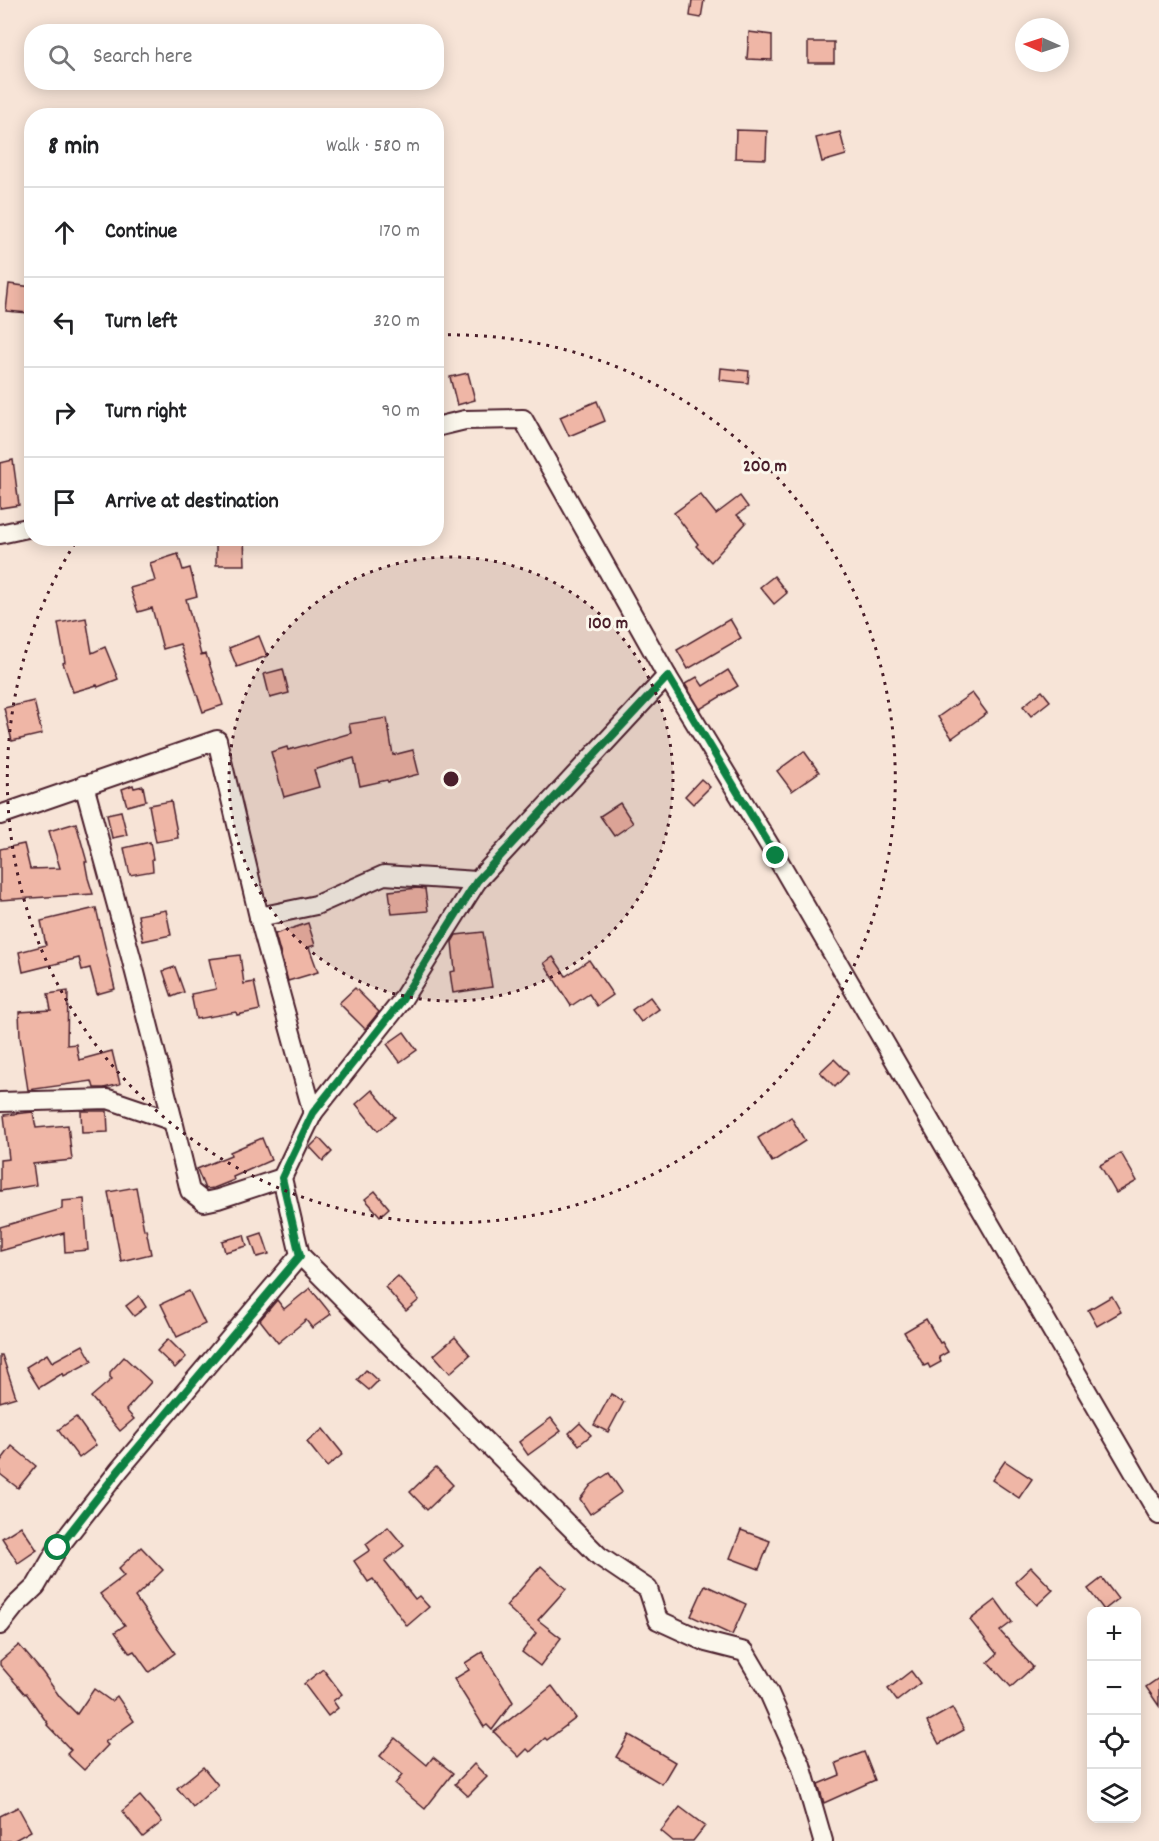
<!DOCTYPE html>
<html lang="en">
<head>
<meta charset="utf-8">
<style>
  :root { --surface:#fff; --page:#f6f6f6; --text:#202124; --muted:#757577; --line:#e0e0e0 }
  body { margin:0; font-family:Dekko,sans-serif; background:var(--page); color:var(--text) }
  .controls { position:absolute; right:18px; bottom:18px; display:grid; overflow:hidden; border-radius:12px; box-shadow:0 3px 15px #0003 }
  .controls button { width:54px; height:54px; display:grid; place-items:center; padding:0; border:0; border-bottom:2px solid var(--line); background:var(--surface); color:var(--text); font:30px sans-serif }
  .compass { position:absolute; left:1015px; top:18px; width:54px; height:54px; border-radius:50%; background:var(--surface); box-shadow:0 3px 15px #0003; rotate:273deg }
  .stop { position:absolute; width:18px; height:18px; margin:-14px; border:4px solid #0b8043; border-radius:50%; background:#fff }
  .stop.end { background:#0b8043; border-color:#fff; box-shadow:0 2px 6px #0008 }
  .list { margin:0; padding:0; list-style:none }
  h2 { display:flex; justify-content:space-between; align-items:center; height:78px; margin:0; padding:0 24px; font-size:26px }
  h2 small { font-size:20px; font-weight:400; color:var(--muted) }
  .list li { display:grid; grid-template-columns:39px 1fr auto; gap:18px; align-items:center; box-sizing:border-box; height:90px; padding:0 24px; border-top:2px solid var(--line) }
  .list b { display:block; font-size:22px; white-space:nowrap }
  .list em { font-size:20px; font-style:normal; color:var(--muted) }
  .icon { flex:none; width:33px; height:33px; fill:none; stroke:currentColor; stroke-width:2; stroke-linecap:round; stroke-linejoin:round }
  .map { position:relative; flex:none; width:1159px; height:1841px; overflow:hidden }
  .search { position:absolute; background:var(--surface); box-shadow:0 3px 15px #0003; left:24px; top:24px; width:420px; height:66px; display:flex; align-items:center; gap:15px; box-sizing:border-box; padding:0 21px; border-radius:24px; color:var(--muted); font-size:22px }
  .panel { position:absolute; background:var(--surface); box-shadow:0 3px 15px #0003; left:24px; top:108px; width:420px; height:438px; border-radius:24px }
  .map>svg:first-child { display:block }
  .building { fill:#efb6a6; stroke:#4a1f2b; stroke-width:1.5 }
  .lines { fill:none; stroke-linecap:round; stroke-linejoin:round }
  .minor-casing { stroke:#4a1f2b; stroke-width:22 }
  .minor { stroke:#fbf7ec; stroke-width:18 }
  .route { stroke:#0b8043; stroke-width:8 }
  .ring { fill:none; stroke:#4a1f2b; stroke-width:3; stroke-dasharray:3 6 }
  .centre { fill:#4a1f2b; stroke:#fbf7ec; stroke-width:3 }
  .ring-label { font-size:18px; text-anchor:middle; font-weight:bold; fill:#4a1f2b; stroke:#fbf7ec; stroke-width:6; stroke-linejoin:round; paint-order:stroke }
</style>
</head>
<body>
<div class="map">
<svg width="1159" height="1841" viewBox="0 0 1159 1841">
  <rect width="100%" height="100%" fill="#f7e4d7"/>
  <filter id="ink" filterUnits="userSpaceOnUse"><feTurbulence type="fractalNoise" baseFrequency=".0167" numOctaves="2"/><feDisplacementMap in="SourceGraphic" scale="12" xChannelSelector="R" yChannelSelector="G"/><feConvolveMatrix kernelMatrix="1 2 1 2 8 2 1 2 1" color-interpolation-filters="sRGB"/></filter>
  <g filter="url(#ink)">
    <g class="building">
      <path d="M 692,0 L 704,0 L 701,18 L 690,16 Z"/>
      <path d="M 749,32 L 772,35 L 772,60 L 747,59 Z"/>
      <rect x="808" y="42" width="26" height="21"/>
      <path d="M 736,130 L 767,131 L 766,159 L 735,158 Z"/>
      <path d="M 840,132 L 846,155 L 822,162 L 816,138 Z"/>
      <path d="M 9,284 L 32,287 L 29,313 L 6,311 Z"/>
      <path d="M 721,368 L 749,371 L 748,383 L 720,380 Z"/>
      <path d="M 468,373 L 475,400 L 457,405 L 450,377 Z"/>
      <path d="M 597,401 L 605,421 L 569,436 L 560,417 Z"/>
      <path d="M 13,460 L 19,505 L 0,508 L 0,463 Z"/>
      <path d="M 700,494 L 716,514 L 740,496 L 748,507 L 737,515 L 746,523 L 711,562 L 696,546 L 698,544 L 674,513 Z"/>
      <path d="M 216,538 L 244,538 L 245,565 L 216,565 Z"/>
      <path d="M 178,554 L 183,570 L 190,568 L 197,596 L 186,599 L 201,655 L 206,654 L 223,705 L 203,712 L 180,644 L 163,649 L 152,608 L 138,612 L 130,588 L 155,581 L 150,563 Z"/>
      <path d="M 774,576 L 787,593 L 774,604 L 760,587 Z"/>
      <path d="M 86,618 L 92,653 L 105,647 L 118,679 L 98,687 L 97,685 L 73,692 L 63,663 L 65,662 L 58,623 Z"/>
      <path d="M 730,619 L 741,638 L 688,669 L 677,650 Z"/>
      <path d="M 259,636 L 267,656 L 237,667 L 229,648 Z"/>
      <path d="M 283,669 L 289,693 L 270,698 L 264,674 Z"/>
      <path d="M 728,670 L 738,686 L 700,709 L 685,684 L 697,677 L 703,686 Z"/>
      <path d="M 1042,691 L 1050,701 L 1031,716 L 1023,706 Z"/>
      <path d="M 972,693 L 987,713 L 952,738 L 938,717 Z"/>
      <path d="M 34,701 L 42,734 L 12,741 L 4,708 Z"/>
      <path d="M 387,718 L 393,755 L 413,750 L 419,774 L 388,782 L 387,780 L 360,786 L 354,758 L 314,770 L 319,787 L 284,797 L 271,752 L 287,747 L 288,750 L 306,745 L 307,746 L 351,733 L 349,724 Z"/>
      <path d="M 804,751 L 819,772 L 792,791 L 777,771 Z"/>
      <path d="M 701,779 L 710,787 L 693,804 L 685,796 Z"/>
      <path d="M 133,785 L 134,788 L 143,786 L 146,801 L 127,806 L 122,789 Z"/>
      <path d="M 171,801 L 178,838 L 156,842 L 149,805 Z"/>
      <path d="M 620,803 L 633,823 L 614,836 L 600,816 Z"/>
      <path d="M 121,811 L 127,835 L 112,838 L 107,814 Z"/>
      <path d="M 76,823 L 87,862 L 85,862 L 88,878 L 93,894 L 0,900 L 0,849 L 24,844 L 30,869 L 60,868 L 49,831 Z"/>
      <path d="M 150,842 L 153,859 L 152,859 L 153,871 L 130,875 L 124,848 Z"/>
      <path d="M 418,888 L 425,889 L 428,911 L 392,914 L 389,891 Z"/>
      <path d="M 96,908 L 115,989 L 97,994 L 90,968 L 82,970 L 79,958 L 23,972 L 19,952 L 46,945 L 41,921 Z"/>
      <path d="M 166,910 L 171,935 L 143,941 L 138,915 Z"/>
      <path d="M 308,923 L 315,945 L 309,947 L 318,972 L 288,981 L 275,934 Z"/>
      <path d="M 483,932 L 492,987 L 453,993 L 450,972 L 455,971 L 452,942 L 456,935 Z"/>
      <path d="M 240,955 L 244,984 L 254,982 L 260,1010 L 237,1015 L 236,1012 L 196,1019 L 191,994 L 216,989 L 209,959 Z"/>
      <path d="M 553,957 L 566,976 L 589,960 L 613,995 L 597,1006 L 589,994 L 571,1006 L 544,963 Z"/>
      <path d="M 175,967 L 184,992 L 172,997 L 163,971 Z"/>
      <path d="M 355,988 L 379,1012 L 365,1029 L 339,1003 Z"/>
      <path d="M 68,991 L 67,1045 L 76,1044 L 79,1060 L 112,1051 L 120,1084 L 104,1088 L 94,1088 L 92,1081 L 28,1090 L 20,1037 L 19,1012 L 51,1010 L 48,994 Z"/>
      <path d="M 650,997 L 659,1009 L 641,1022 L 632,1010 Z"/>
      <path d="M 404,1032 L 417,1050 L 400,1062 L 387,1044 Z"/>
      <path d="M 834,1059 L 848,1073 L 835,1087 L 820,1072 Z"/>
      <path d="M 372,1090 L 395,1117 L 378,1131 L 356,1104 Z"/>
      <path d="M 81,1111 L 107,1111 L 108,1132 L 82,1133 Z"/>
      <path d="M 33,1112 L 36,1128 L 68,1125 L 72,1160 L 33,1164 L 36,1185 L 0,1191 L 0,1160 L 9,1159 L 4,1115 Z"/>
      <path d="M 791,1117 L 805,1141 L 772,1162 L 758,1138 Z"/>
      <path d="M 262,1138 L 271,1160 L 233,1177 L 234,1180 L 214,1188 L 205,1189 L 197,1169 L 231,1155 L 230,1152 Z"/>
      <path d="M 319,1138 L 332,1152 L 323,1161 L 310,1147 Z"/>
      <path d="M 1121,1153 L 1137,1181 L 1116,1193 L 1100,1165 Z"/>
      <path d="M 136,1187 L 144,1230 L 146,1229 L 151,1254 L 121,1261 L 108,1192 Z"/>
      <path d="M 375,1191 L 389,1208 L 380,1216 L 365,1199 Z"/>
      <path d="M 84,1199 L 88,1250 L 65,1252 L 64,1233 L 0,1251 L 0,1227 L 62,1209 L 62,1201 Z"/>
      <path d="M 262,1233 L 269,1254 L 257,1257 L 250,1237 Z"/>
      <path d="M 244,1235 L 247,1246 L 225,1252 L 222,1241 Z"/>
      <path d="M 398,1276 L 419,1300 L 406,1311 L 385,1287 Z"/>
      <path d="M 310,1288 L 331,1314 L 312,1328 L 306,1320 L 278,1343 L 260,1320 L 277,1300 L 284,1309 Z"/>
      <path d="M 189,1291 L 205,1324 L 177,1337 L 161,1304 Z"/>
      <path d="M 139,1296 L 146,1307 L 134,1316 L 126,1306 Z"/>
      <path d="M 1112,1296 L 1121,1312 L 1097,1326 L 1088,1310 Z"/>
      <path d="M 926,1319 L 940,1343 L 942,1342 L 948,1352 L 939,1357 L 941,1362 L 930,1368 L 928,1364 L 924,1366 L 904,1332 Z"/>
      <path d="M 455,1337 L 470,1355 L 450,1373 L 434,1355 Z"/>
      <path d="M 168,1339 L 186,1357 L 175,1368 L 157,1351 Z"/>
      <path d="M 83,1345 L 92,1361 L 64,1376 L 63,1373 L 39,1388 L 26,1367 L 47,1354 L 52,1362 Z"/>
      <path d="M 0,1355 L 2,1355 L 16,1397 L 0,1402 Z"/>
      <path d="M 124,1357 L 151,1382 L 126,1410 L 134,1419 L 120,1431 L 91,1397 L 112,1379 L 110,1377 L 110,1372 Z"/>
      <path d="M 366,1370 L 378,1381 L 369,1390 L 357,1380 Z"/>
      <path d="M 611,1394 L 624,1402 L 608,1432 L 594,1425 Z"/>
      <path d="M 76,1417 L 96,1445 L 79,1458 L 58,1430 Z"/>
      <path d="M 551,1418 L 561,1431 L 528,1455 L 519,1442 Z"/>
      <path d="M 580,1423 L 591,1435 L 579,1445 L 569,1433 Z"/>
      <path d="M 323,1429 L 343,1454 L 327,1467 L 307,1442 Z"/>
      <path d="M 12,1446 L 36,1466 L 18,1488 L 0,1474 L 0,1462 Z"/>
      <path d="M 1005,1461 L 1032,1479 L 1019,1498 L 992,1480 Z"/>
      <path d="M 436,1467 L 453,1485 L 427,1510 L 410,1492 Z"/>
      <path d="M 609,1473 L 622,1492 L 590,1514 L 580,1499 L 591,1485 Z"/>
      <path d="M 21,1526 L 37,1550 L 18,1563 L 2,1538 Z"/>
      <path d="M 388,1527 L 404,1546 L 385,1561 L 415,1599 L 419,1596 L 429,1607 L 407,1626 L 373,1579 L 368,1582 L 354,1561 L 370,1550 L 366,1544 Z"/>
      <path d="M 741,1530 L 770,1541 L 759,1569 L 730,1558 Z"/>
      <path d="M 141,1547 L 163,1570 L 135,1597 L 175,1653 L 149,1672 L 134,1651 L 130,1653 L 115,1632 L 125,1625 L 100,1594 L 124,1576 L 118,1569 Z"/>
      <path d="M 541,1566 L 566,1589 L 538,1620 L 561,1638 L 540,1666 L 522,1652 L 536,1633 L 506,1606 Z"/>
      <path d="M 1031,1567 L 1053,1590 L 1037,1605 L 1015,1582 Z"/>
      <path d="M 1102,1578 L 1118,1599 L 1104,1610 L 1088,1589 Z"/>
      <path d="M 705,1585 L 746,1604 L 732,1635 L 691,1616 Z"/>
      <path d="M 996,1600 L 1012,1622 L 1000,1631 L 1033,1667 L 1011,1687 L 988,1662 L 997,1654 L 970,1620 Z"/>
      <path d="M 19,1645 L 43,1673 L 60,1697 L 77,1714 L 94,1689 L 111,1701 L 117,1696 L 134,1721 L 105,1742 L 108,1745 L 84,1770 L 67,1754 L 71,1750 L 47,1725 L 48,1724 L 26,1693 L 25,1694 L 0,1665 L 0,1661 Z"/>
      <path d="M 482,1652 L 513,1702 L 492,1730 L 487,1725 L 484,1727 L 454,1679 L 469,1670 L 465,1663 Z"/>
      <path d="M 323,1669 L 342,1694 L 333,1701 L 338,1708 L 328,1716 L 304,1684 Z"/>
      <path d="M 911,1671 L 920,1683 L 897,1701 L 888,1689 Z"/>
      <path d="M 1159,1678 L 1159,1706 L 1146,1687 Z"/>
      <path d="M 552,1686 L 576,1718 L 547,1740 L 545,1738 L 530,1752 L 527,1749 L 519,1757 L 494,1732 Z"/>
      <path d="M 952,1708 L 964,1730 L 939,1744 L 927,1722 Z"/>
      <path d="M 629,1735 L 675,1762 L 662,1784 L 616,1757 Z"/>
      <path d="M 395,1738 L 427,1765 L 433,1757 L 453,1773 L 425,1809 L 395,1784 L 402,1775 L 380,1756 Z"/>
      <path d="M 864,1752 L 875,1780 L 824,1803 L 818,1784 L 840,1775 L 836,1763 Z"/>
      <path d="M 474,1764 L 487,1777 L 468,1796 L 455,1784 Z"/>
      <path d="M 203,1767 L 218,1785 L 193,1807 L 177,1788 Z"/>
      <path d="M 140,1796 L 162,1822 L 143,1837 L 122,1811 Z"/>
      <path d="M 18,1807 L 31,1831 L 13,1841 L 0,1841 L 0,1816 Z"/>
      <path d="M 680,1807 L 705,1826 L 693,1841 L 673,1841 L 661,1831 Z"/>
    </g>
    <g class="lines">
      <g class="minor-casing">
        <g id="minor">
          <path d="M 436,427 L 465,420 L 523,419 L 667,676"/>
          <path d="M 0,534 L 32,527"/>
          <path d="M 0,815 L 217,740 L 259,917 L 313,1113"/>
          <path d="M 259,917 L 316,905 L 384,875 L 477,881"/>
          <path d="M 0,1102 L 108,1099 L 173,1121 L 131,957 L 84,785"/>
          <path d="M 173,1121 L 190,1191 L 204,1202 L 218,1199 L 282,1178"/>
          <path d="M 300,1255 L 599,1556 L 648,1589 L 658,1620 L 706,1642 L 745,1652 L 769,1693 L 801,1765 L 823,1841"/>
          <path d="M 0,1625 L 15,1606 L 36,1586 L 58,1548 L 120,1469 L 300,1255 L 282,1178 L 313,1113 L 400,1003 L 477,881 L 667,676 L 776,856 L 1159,1515"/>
        </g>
      </g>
      <use href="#minor" class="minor"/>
    </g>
  </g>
  <g class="lines" filter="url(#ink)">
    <path class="route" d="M 58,1548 L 120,1469 L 300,1256 L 282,1178 L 313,1113 L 400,1003 L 477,881 L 668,676 L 776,856"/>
  </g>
  <circle cx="451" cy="779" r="222" fill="#4a1f2b" fill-opacity=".12"/>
  <g class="ring">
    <circle cx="451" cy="779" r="222"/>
    <path d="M439 335A444 444 0 1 1 77 540"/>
  </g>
  <circle cx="451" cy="779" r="9" class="centre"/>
  <g class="ring-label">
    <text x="765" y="471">200 m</text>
    <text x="608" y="628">100 m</text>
  </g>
</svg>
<div class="controls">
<button>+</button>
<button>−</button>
<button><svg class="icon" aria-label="locate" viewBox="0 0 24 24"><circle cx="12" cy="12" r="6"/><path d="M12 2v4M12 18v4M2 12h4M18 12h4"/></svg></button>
<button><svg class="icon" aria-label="layers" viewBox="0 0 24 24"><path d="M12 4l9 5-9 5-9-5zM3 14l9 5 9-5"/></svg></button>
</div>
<svg class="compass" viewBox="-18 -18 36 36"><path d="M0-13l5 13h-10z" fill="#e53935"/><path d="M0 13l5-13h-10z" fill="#757577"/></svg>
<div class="stop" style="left:58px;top:1548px"></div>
<div class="stop end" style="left:776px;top:856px"></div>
<div class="search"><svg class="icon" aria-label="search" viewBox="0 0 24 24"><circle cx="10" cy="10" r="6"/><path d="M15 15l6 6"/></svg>Search here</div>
<section class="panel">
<h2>8 min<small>Walk · 580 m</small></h2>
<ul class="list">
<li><svg class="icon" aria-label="ahead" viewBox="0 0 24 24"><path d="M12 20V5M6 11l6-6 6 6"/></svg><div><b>Continue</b></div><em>170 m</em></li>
<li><svg class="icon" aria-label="left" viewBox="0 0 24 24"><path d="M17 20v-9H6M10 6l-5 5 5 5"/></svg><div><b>Turn left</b></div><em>320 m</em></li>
<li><svg class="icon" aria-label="right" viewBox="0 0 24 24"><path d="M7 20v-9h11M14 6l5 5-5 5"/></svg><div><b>Turn right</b></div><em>90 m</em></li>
<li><svg class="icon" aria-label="arrive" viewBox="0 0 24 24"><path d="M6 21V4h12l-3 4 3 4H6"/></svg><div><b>Arrive at destination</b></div></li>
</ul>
</section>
</div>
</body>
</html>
